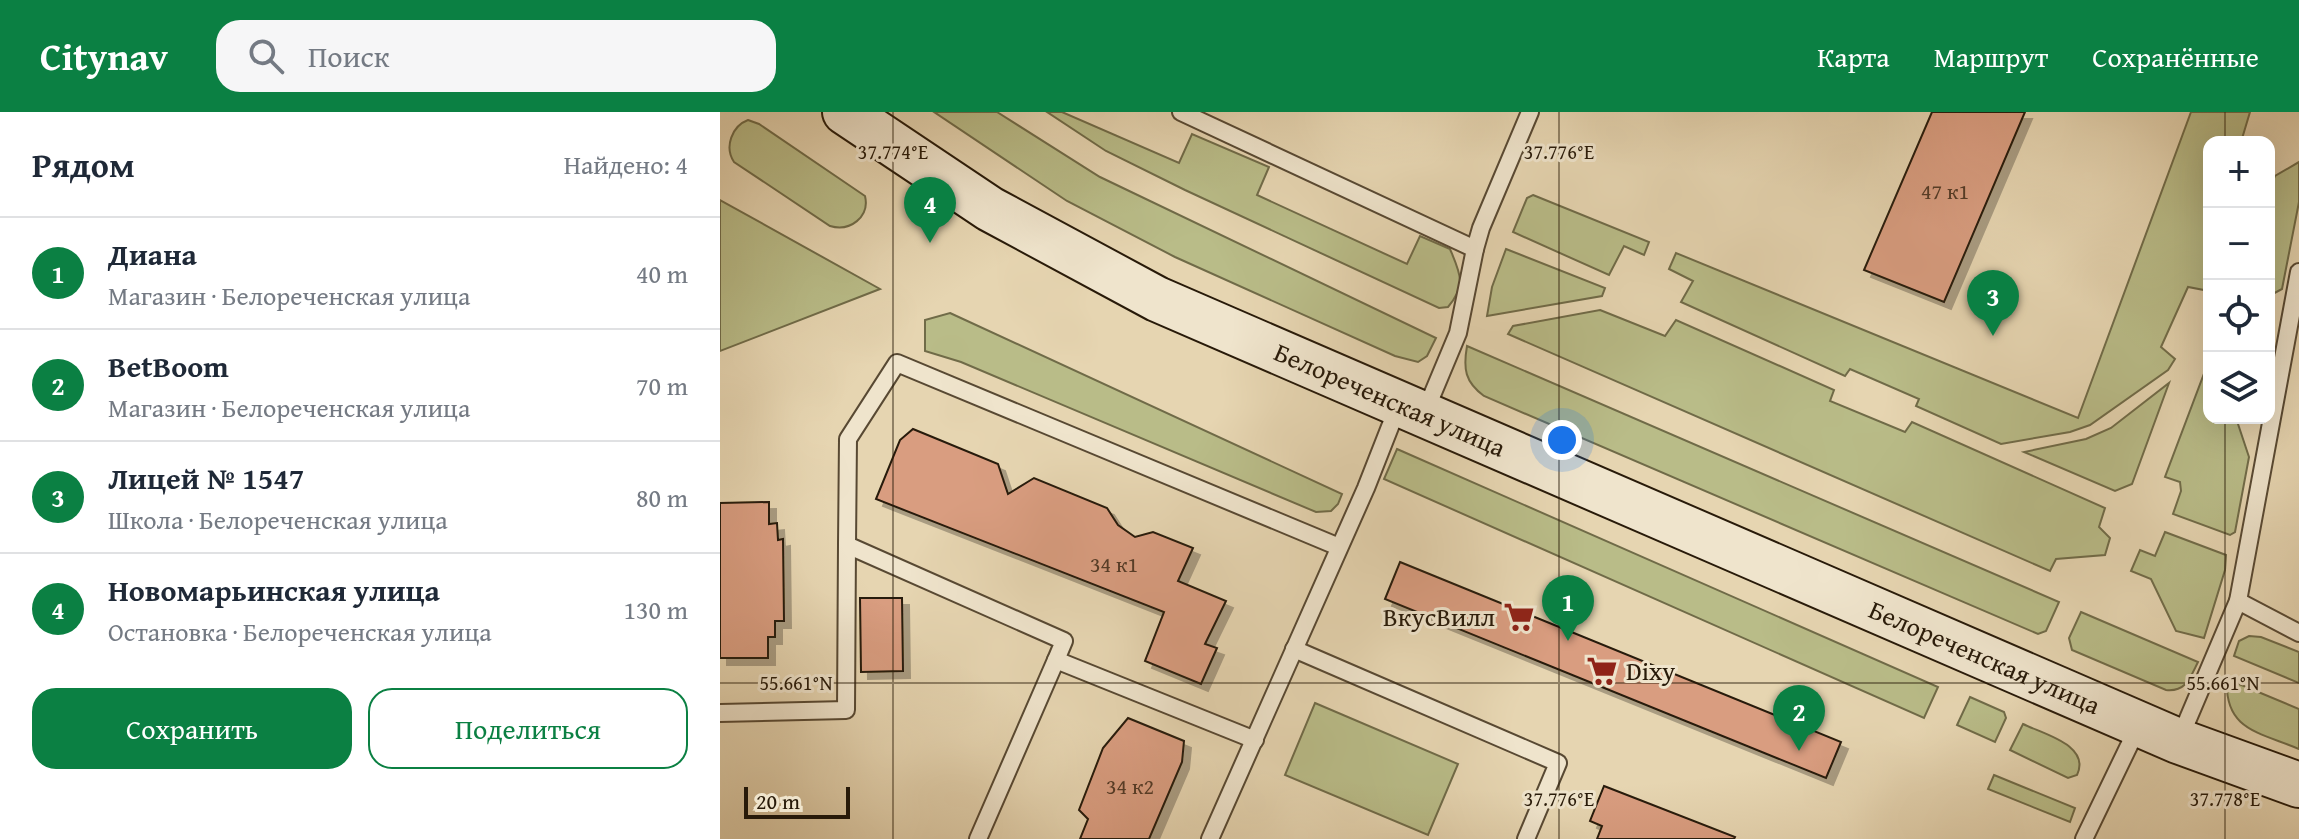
<!DOCTYPE html>
<html lang="ru">
<head>
<meta charset="utf-8">
<style>
  :root { --surface:#fff; --page:#f6f6f7; --text:#1f2937; --muted:#747a83; --line:#e0e1e3; --accent:#0b8043 }
  body { margin:0; font-family:"Gentium Book Plus",serif; background:var(--page); color:var(--text) }
  .controls { position:absolute; right:24px; top:24px; display:grid; overflow:hidden; border-radius:16px; box-shadow:0 8px 32px #0002 }
  .controls button { width:72px; height:72px; display:grid; place-items:center; padding:0; border:0; border-bottom:2px solid var(--line); background:var(--surface); color:var(--text); font:40px sans-serif }
  .scale { position:absolute; left:24px; bottom:20px; width:106px; box-sizing:border-box; padding-left:8px; border:4px solid #281a09; border-top:0; font-size:22px; line-height:28px; white-space:nowrap; color:#281a09; -webkit-text-stroke:6px #efe4cc; paint-order:stroke }
  .you { position:absolute; left:842px; top:328px; width:28px; height:28px; margin:-20px; border:6px solid #fff; border-radius:50%; background:#1a73e8; box-shadow:0 0 0 12px #1a73e833 }
  .badge { display:grid; place-items:center; width:52px; height:52px; border-radius:50%; background:var(--accent); color:#fff; font-size:26px; font-weight:700 }
  .pin { position:absolute; translate:-50% -66px; filter:drop-shadow(0 2px 4px #0008) }
  .pin::after { content:''; position:absolute; top:42px; width:28px; height:24px; background:inherit; clip-path:polygon(0 0,100% 0,50% 100%) }
  .list { margin:0; padding:0; list-style:none }
  h2 { display:flex; justify-content:space-between; align-items:center; height:104px; margin:0; padding:0 32px; font-size:34px }
  h2 small { font-size:26px; font-weight:400; color:var(--muted) }
  .list li { display:grid; grid-template-columns:52px 1fr auto; gap:24px; align-items:center; box-sizing:border-box; height:112px; padding:0 32px; border-top:2px solid var(--line) }
  .list b { display:block; font-size:30px; white-space:nowrap }
  .list p { margin:0; font-size:26px; white-space:nowrap; color:var(--muted) }
  .list em { font-size:26px; font-style:normal; color:var(--muted) }
  .actions { display:flex; gap:16px; padding:24px 32px }
  .actions a { flex:1; padding:18px 0; border:2px solid var(--accent); border-radius:24px; text-align:center; font-size:28px; color:var(--accent) }
  .actions .main { background:var(--accent); color:#fff }
  .icon { flex:none; width:44px; height:44px; fill:none; stroke:currentColor; stroke-width:2; stroke-linecap:round; stroke-linejoin:round }
  .map { position:relative; flex:none; width:1579px; height:727px; overflow:hidden }
  header { display:flex; align-items:center; gap:48px; box-sizing:border-box; height:112px; padding:0 40px; background:var(--accent); color:#fff }
  header strong { font-size:38px }
  nav { display:flex; gap:44px; margin-inline-start:auto; font-size:28px }
  .search { width:560px; height:72px; background:var(--page); display:flex; align-items:center; gap:20px; box-sizing:border-box; padding:0 28px; border-radius:24px; color:var(--muted); font-size:30px }
  main { display:flex }
  aside { flex:1; background:var(--surface) }
  .map>svg:first-child { display:block }
  .green { fill:#b9bc88; stroke:#706b48; stroke-width:2 }
  .building { fill:#d99d80; stroke:#281a09; stroke-width:2; filter:url(#shadow) }
  .lines { fill:none; stroke-linecap:round; stroke-linejoin:round }
  .service-casing { stroke:#584933; stroke-width:20 }
  .secondary-casing { stroke:#281a09; stroke-width:48 }
  .service { stroke:#efe4cc; stroke-width:16 }
  .secondary { stroke:#efe4cc; stroke-width:44 }
  .ticks { fill:none; stroke:#281a09; stroke-width:2; stroke-opacity:0.45 }
  .labels { text-anchor:middle; stroke-width:6; stroke-linejoin:round; paint-order:stroke }
  .number-label { font-size:22px; fill:#543b27 }
  .street-label { font-size:26px; fill:#281a09; stroke:#efe4cc }
  .poi-label { font-size:26px; fill:#281a09; stroke:#efe4cc; text-anchor:end }
  .ticks-label { font-size:20px; text-anchor:middle; fill:#281a09; stroke:#efe4cc; stroke-width:6; stroke-linejoin:round; paint-order:stroke }
</style>
</head>
<body>
<header>
<strong>Citynav</strong>
<div class="search"><svg class="icon" aria-label="search" viewBox="0 0 24 24"><circle cx="10" cy="10" r="6"/><path d="M15 15l6 6"/></svg>Поиск</div>
<nav><a>Карта</a><a>Маршрут</a><a>Сохранённые</a></nav>
</header>
<main>
<aside>
<h2>Рядом<small>Найдено: 4</small></h2>
<ul class="list">
<li><span class="badge">1</span><div><b>Диана</b><p>Магазин · Белореченская улица</p></div><em>40 m</em></li>
<li><span class="badge">2</span><div><b>BetBoom</b><p>Магазин · Белореченская улица</p></div><em>70 m</em></li>
<li><span class="badge">3</span><div><b>Лицей № 1547</b><p>Школа · Белореченская улица</p></div><em>80 m</em></li>
<li><span class="badge">4</span><div><b>Новомарьинская улица</b><p>Остановка · Белореченская улица</p></div><em>130 m</em></li>
</ul>
<div class="actions"><a class="main">Сохранить</a><a>Поделиться</a></div>
</aside>
<div class="map">
<svg width="1579" height="727" viewBox="0 0 1579 727">
  <defs>
    <filter id="shadow"><feDropShadow dx="7" dy="7" stdDeviation="0" flood-color="#0004"/></filter>
  </defs>
  <rect width="100%" height="100%" fill="#e6d5b1"/>
  <filter id="stains"><feTurbulence type="fractalNoise" baseFrequency=".0025" numOctaves="4"/><feColorMatrix values="0 0 0 0 .2 0 0 0 0 .09 0 0 0 0 .02 0 0 0 .5 -.17"/></filter>
  <radialGradient id="worn" r=".72"><stop offset=".6" stop-color="#630" stop-opacity="0"/><stop offset="1" stop-color="#630" stop-opacity=".3"/></radialGradient>
  <g class="green">
    <path d="M 214,0 L 277,0 L 380,65 L 716,226 L 707,244 L 698,250 L 675,244 L 455,145 L 347,89 Z"/>
    <path d="M 327,0 L 342,0 L 459,51 L 472,22 L 549,55 L 537,83 L 687,152 L 700,124 L 730,137 C 740,161 747,173 728,195 L 719,196 L 465,78 L 386,39 Z"/>
    <path d="M 1471,0 L 1530,0 L 1521,30 L 1489,30 L 1489,160 L 1484,178 L 1468,175 L 1441,235 L 1455,247 L 1448,258 L 1370,313 L 1350,320 L 1281,332 L 1196,294 L 1199,287 L 1130,257 L 1125,264 L 961,190 L 973,169 L 949,157 L 956,141 L 1358,306 Z"/>
    <path d="M 28,8 L 39,12 L 145,84 C 150,105 130,120 110,114 L 14,50 C 4,35 12,14 28,8 Z"/>
    <path d="M 1579,50 L 1579,90 L 1562,177 L 1549,184 L 1549,79 L 1555,64 Z"/>
    <path d="M 813,83 L 929,130 L 924,143 L 904,134 L 889,163 L 793,120 L 807,86 Z"/>
    <path d="M 0,88 L 160,177 L 0,239 Z"/>
    <path d="M 786,137 L 885,176 L 882,184 L 767,204 L 772,175 Z"/>
    <path d="M 880,198 L 945,224 L 956,208 L 1114,278 L 1110,289 L 1185,320 L 1192,310 L 1385,396 L 1379,415 L 1390,426 L 1385,443 L 1336,447 L 1330,459 L 788,222 L 793,214 Z"/>
    <path d="M 230,201 L 622,382 L 618,392 L 611,399 L 596,400 L 241,250 L 205,239 L 205,208 Z"/>
    <path d="M 747,234 L 1339,490 L 1326,519 L 1318,522 L 764,284 C 745,270 743,257 747,234 Z"/>
    <path d="M 1485,259 L 1489,260 L 1489,306 L 1516,306 L 1529,345 L 1515,420 L 1510,423 L 1453,402 L 1461,379 L 1460,370 L 1445,365 Z"/>
    <path d="M 1449,271 L 1412,372 L 1395,379 L 1304,340 L 1366,327 L 1391,316 Z"/>
    <path d="M 677,337 L 1218,575 L 1204,606 L 664,367 Z"/>
    <path d="M 1445,420 L 1506,443 L 1505,458 L 1484,526 L 1456,519 L 1431,467 L 1411,459 L 1420,438 L 1435,444 Z"/>
    <path d="M 1361,500 L 1478,550 C 1470,566 1466,580 1446,578 L 1352,538 L 1349,526 Z"/>
    <path d="M 1529,524 L 1541,525 L 1579,540 L 1579,571 L 1514,544 L 1519,529 Z"/>
    <path d="M 1507,567 L 1579,597 L 1579,637 C 1539,620 1504,618 1507,567 Z"/>
    <path d="M 1250,585 L 1284,600 L 1286,606 L 1275,630 L 1237,613 Z"/>
    <path d="M 595,591 L 738,652 L 708,723 L 565,663 Z"/>
    <path d="M 1303,612 C 1323,622 1371,633 1357,663 L 1348,666 L 1290,638 Z"/>
    <path d="M 1274,663 L 1355,696 L 1350,710 L 1268,677 Z"/>
  </g>
  <g class="building">
    <path d="M 1212,0 L 1305,0 L 1224,190 L 1144,158 Z"/>
    <path d="M 193,317 L 278,352 L 288,382 L 314,366 L 387,396 L 398,413 L 415,425 L 433,420 L 473,436 L 458,469 L 506,489 L 485,532 L 497,536 L 481,572 L 425,549 L 444,500 L 156,387 L 180,328 Z"/>
    <path d="M 49,390 L 49,412 L 57,411 L 58,428 L 63,427 L 64,509 L 55,509 L 55,525 L 48,525 L 48,546 L 0,546 L 0,391 Z"/>
    <path d="M 680,450 L 1121,630 L 1106,666 L 665,487 Z"/>
    <path d="M 140,486 L 182,486 L 183,559 L 141,560 Z"/>
    <path d="M 408,606 L 464,629 L 462,650 L 429,727 L 360,727 L 368,707 L 359,698 L 383,636 Z"/>
    <path d="M 884,674 L 1015,725 L 1014,727 L 877,727 L 882,714 L 870,709 Z"/>
  </g>
  <g class="lines">
    <g class="service-casing">
      <g id="service">
        <path d="M 461,0 L 755,137"/>
        <path d="M 705,300 L 738,221 L 755,137 L 761,116 L 810,0"/>
        <path d="M 1518,489 L 1579,521"/>
        <path d="M 574,537 L 838,651 L 806,727"/>
        <path d="M 336,548 L 344,529 L 127,433 L 128,327 L 177,251 L 619,435"/>
        <path d="M 0,601 L 126,598 L 127,433"/>
        <path d="M 1459,628 L 1518,489 L 1579,160"/>
        <path d="M 258,727 L 336,548 L 535,628"/>
        <path d="M 490,727 L 646,376 L 679,292"/>
        <path d="M 1364,727 L 1419,613"/>
      </g>
    </g>
    <g class="secondary-casing">
      <g id="secondary">
        <path id="s1" d="M 125,0 L 270,97 L 437,187 L 1458,629 L 1579,673"/>
      </g>
    </g>
    <use href="#service" class="service"/>
    <use href="#secondary" class="secondary"/>
  </g>
  <path class="ticks" d="M 173,0 L 173,727M 839,0 L 839,727M 1505,0 L 1505,30M 1505,306 L 1505,727M 0,571 L 1579,571"/>
  <defs>
    <g id="supermarket-bare" transform="scale(2.4)"><path d="M-6-5.5h2.5l.6 2H6L4.5 2H-2.5L-4.4-4H-6ZM-1.5 3.2a1.3 1.3 0 1 0 .1 0ZM3 3.2a1.3 1.3 0 1 0 .1 0Z" fill="#8f2418" stroke="#efe4cc" stroke-width="2.5" paint-order="stroke"/></g>
  </defs>
  <g fill-rule="evenodd">
    <use href="#supermarket-bare" x="799" y="505"/>
    <use href="#supermarket-bare" x="882" y="559"/>
  </g>
  <g class="labels">
    <g class="number-label">
      <text x="1225" y="87">47 к1</text>
      <text x="394" y="460">34 к1</text>
      <text x="410" y="682">34 к2</text>
    </g>
    <g class="street-label">
      <text dy="9" stroke="none"><textPath href="#s1" startOffset="618">Белореченская улица</textPath></text>
      <text dy="9" stroke="none"><textPath href="#s1" startOffset="1266">Белореченская улица</textPath></text>
    </g>
    <g class="poi-label">
      <text x="775" y="514">ВкусВилл</text>
      <text x="906" y="568" text-anchor="start">Dixy</text>
    </g>
  </g>
  <g class="ticks-label">
    <text x="173" y="47">37.774°E</text>
    <text x="839" y="47">37.776°E</text>
    <text x="76" y="578">55.661°N</text>
    <text x="1503" y="578">55.661°N</text>
    <text x="839" y="694">37.776°E</text>
    <text x="1505" y="694">37.778°E</text>
  </g>
  <rect width="100%" height="100%" filter="url(#stains)"/>
  <rect width="100%" height="100%" fill="url(#worn)"/>
</svg>
<div class="controls">
<button>+</button>
<button>−</button>
<button><svg class="icon" aria-label="locate" viewBox="0 0 24 24"><circle cx="12" cy="12" r="6"/><path d="M12 2v4M12 18v4M2 12h4M18 12h4"/></svg></button>
<button><svg class="icon" aria-label="layers" viewBox="0 0 24 24"><path d="M12 4l9 5-9 5-9-5zM3 14l9 5 9-5"/></svg></button>
</div>
<div class="scale">20 m</div>
<div class="you"></div>
<div class="pin badge" style="left:848px;top:529px">1</div>
<div class="pin badge" style="left:1079px;top:639px">2</div>
<div class="pin badge" style="left:1273px;top:224px">3</div>
<div class="pin badge" style="left:210px;top:131px">4</div>
</div>
</main>
</body>
</html>
